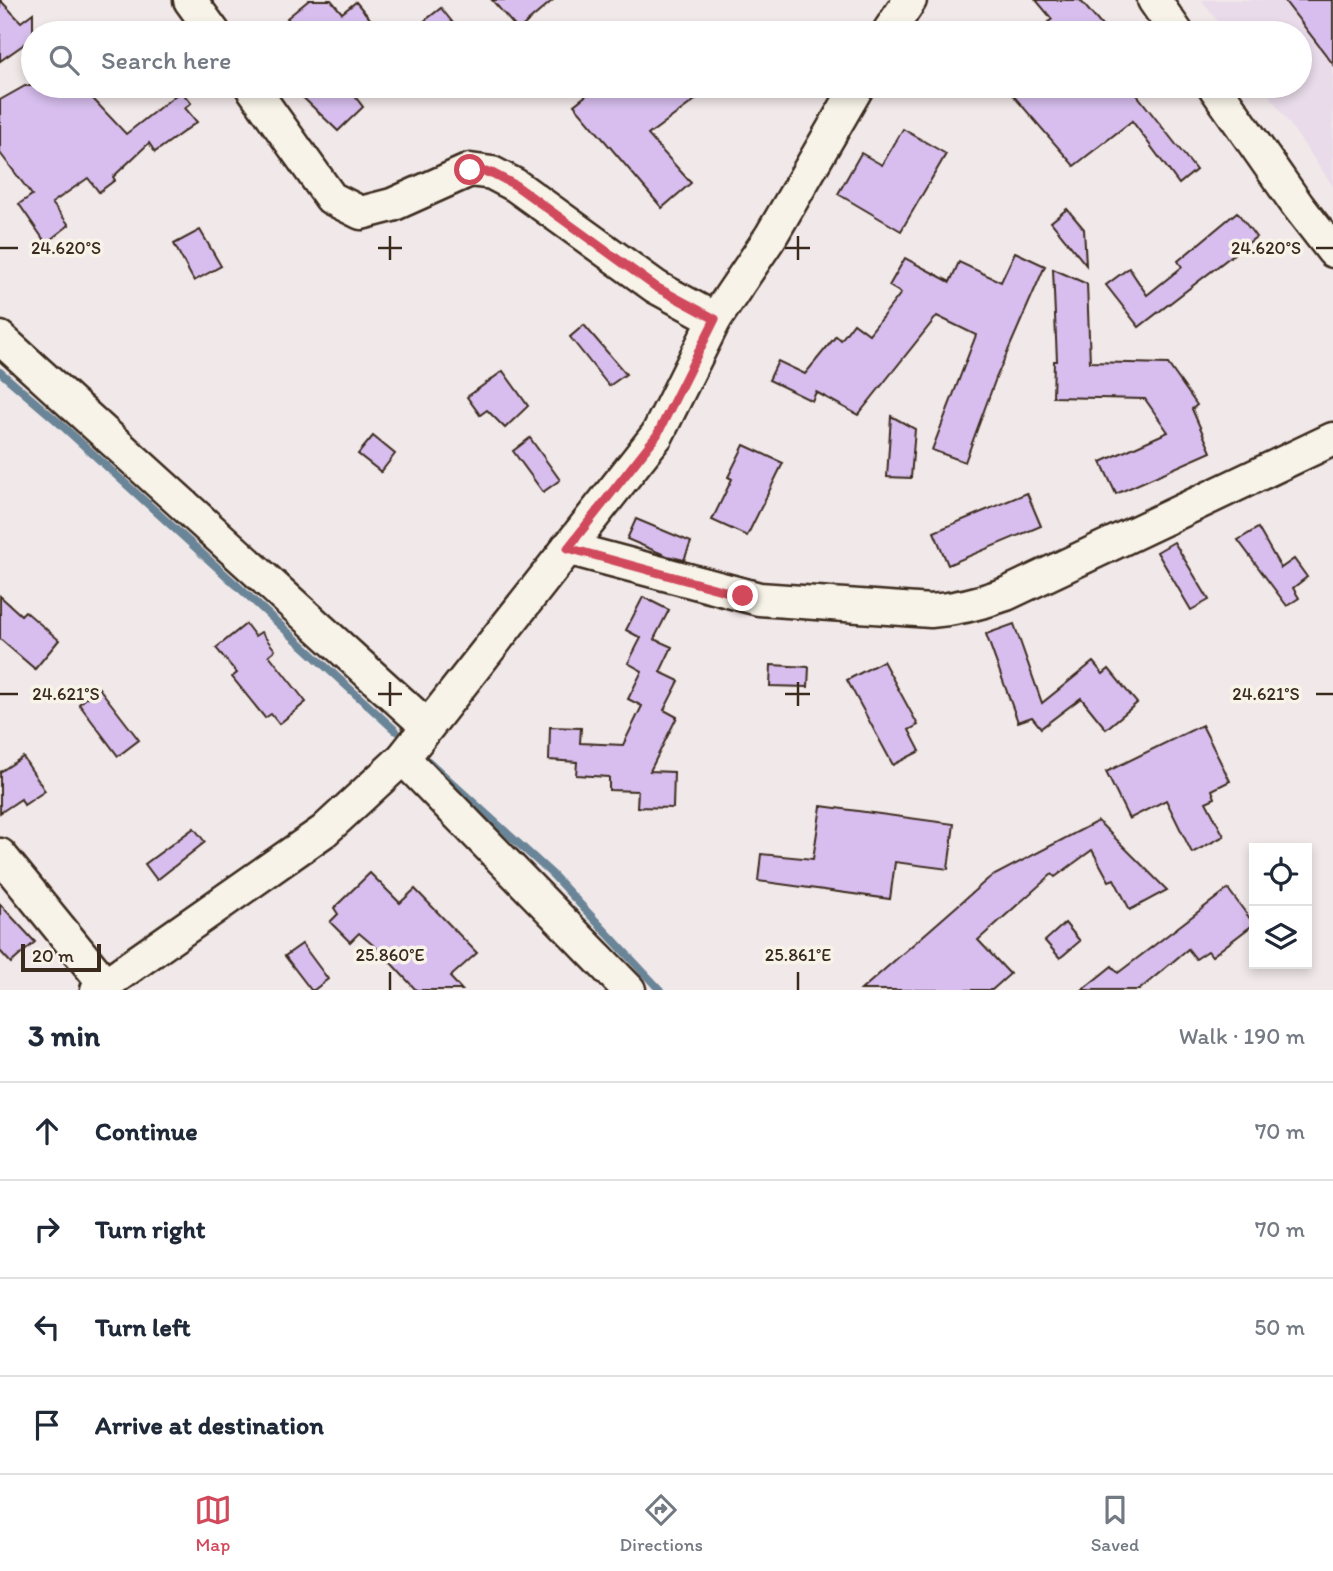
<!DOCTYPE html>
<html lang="en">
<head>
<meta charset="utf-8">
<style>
  :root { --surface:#fff; --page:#f2f2f3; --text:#1f2937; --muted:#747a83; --line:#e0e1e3; --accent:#d1495b }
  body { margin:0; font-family:Itim,sans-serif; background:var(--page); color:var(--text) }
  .controls { position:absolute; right:21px; bottom:21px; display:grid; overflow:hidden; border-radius:0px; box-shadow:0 4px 10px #0003 }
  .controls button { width:63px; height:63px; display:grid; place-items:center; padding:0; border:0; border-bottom:2px solid var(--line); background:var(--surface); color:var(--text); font:35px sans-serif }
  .scale { position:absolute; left:21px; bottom:18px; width:80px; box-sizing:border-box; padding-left:7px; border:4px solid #3b2a1e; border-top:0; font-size:19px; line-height:24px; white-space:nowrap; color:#3b2a1e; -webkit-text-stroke:5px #f7f3e8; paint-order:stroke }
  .stop { position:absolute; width:21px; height:21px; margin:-16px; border:5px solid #d1495b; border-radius:50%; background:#fff }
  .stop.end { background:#d1495b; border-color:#fff; box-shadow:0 2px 7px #0008 }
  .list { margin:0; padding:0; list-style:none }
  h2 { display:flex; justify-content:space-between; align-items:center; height:91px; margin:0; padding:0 28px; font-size:30px }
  h2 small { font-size:23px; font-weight:400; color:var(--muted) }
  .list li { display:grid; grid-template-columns:46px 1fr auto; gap:21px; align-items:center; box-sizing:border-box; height:98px; padding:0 28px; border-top:2px solid var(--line) }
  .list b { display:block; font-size:26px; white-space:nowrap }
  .list em { font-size:23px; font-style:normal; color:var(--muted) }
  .icon { flex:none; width:38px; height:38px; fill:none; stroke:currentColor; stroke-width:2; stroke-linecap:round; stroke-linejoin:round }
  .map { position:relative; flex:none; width:1333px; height:990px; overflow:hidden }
  .search { position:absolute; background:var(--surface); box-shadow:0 4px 10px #0003; left:21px; right:21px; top:21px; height:77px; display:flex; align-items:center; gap:18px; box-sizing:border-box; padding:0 24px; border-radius:38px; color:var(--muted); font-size:26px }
  .sheet { height:483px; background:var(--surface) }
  nav { display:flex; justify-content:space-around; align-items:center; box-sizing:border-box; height:98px; border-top:2px solid var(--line); background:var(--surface); font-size:19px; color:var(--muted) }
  nav a { display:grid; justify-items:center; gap:4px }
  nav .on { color:var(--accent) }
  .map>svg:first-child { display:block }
  .built { fill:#e9dbea }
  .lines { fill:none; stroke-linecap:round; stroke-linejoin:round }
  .stream { stroke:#6a8597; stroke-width:8 }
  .building { fill:#d7beee; stroke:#3b2a1e; stroke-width:2 }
  .street-casing { stroke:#3b2a1e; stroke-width:37 }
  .street { stroke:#f7f3e8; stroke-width:32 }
  .route { stroke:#d1495b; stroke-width:9 }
  .ticks { fill:none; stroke:#3b2a1e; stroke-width:2.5 }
  .ticks-label { font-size:18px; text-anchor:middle; fill:#3b2a1e; stroke:#f7f3e8; stroke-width:7; stroke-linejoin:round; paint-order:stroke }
</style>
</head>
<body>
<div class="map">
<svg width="1333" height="990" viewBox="0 0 1333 990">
  <rect width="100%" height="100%" fill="#f1e8e9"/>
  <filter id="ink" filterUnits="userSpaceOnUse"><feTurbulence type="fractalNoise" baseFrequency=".0143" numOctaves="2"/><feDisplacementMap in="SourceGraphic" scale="14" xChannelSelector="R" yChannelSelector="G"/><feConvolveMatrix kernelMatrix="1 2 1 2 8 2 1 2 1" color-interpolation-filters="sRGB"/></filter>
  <g filter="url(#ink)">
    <path class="built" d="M 1202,0 L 1333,0 L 1333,186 L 1263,86 L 1300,86 L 1300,33 L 1226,33 Z"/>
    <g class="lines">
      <g class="stream">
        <path d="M 0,372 L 57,421 L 396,731"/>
        <path d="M 428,761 L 552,874 L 660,990"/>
      </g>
    </g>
    <g class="building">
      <path d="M 0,0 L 21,22 L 33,13 L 33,38 L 0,61 Z"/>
      <path d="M 309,0 L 331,0 L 342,13 L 356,2 L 382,33 L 270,33 L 289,20 L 287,18 Z"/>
      <path d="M 492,0 L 553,0 L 518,30 Z"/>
      <path d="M 1036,0 L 1080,0 L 1108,33 L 1035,33 L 1052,19 Z"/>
      <path d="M 1284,0 L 1333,0 L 1333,64 Z"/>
      <path d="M 441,8 L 461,33 L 409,33 Z"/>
      <path d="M 25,86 L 81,86 L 126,134 L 181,91 L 191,103 L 185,108 L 197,122 L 155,152 L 149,143 L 113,177 L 115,180 L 99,192 L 88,178 L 52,203 L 69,225 L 46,243 L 19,204 L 32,195 L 0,153 L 0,100 Z"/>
      <path d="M 291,86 L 347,86 L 363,107 L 338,131 Z"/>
      <path d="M 598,86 L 714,86 L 648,135 L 691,183 L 662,208 L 574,105 Z"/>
      <path d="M 1005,86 L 1130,86 L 1196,170 L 1179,184 L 1132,121 L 1074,166 Z"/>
      <path d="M 903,129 L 946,154 L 901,231 L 838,194 L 861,153 L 882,165 Z"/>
      <path d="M 1067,209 L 1084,229 L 1086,265 L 1051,222 Z"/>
      <path d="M 1237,212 L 1256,237 L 1139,327 L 1106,285 L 1129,268 L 1147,295 L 1182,267 L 1178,261 Z"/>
      <path d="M 200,230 L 221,266 L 194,281 L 174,244 Z"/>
      <path d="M 1015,252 L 1045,266 L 996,378 L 965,462 L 932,450 L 976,335 L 937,316 L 858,415 L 816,392 L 812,401 L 769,380 L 778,361 L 805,374 L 836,336 L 841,340 L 854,323 L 869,334 L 901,293 L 889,286 L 905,258 L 950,282 L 959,262 L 1001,282 Z"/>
      <path d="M 1053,269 L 1087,284 L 1090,362 L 1168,364 L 1197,405 L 1192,409 L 1211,452 L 1116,494 L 1101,462 L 1168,432 L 1145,399 L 1053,397 L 1054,361 L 1057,361 Z"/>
      <path d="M 584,325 L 626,374 L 609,386 L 570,337 Z"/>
      <path d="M 503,371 L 528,406 L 505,428 L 487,410 L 480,415 L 467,397 Z"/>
      <path d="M 891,416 L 915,429 L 911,478 L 887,477 Z"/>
      <path d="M 373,436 L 395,454 L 381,472 L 358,454 Z"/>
      <path d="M 530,438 L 560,480 L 543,492 L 513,451 Z"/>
      <path d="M 744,445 L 783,463 L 747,536 L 712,520 L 732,479 L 728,477 Z"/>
      <path d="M 1027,493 L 1041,526 L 948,565 L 934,532 Z"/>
      <path d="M 636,519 L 691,542 L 684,560 L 667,556 L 627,539 Z"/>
      <path d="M 1258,528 L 1281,568 L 1294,559 L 1307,577 L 1293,588 L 1299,598 L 1287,606 L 1238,540 Z"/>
      <path d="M 1174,542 L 1209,600 L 1191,610 L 1157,552 Z"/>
      <path d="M 0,596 L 21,615 L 25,611 L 59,640 L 35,669 L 0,639 Z"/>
      <path d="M 643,597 L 669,610 L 654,639 L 672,647 L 660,672 L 679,681 L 664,710 L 677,717 L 650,771 L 674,772 L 673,808 L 637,807 L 638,791 L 609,790 L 609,777 L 576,775 L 577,762 L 549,760 L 550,727 L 581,728 L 580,743 L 623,745 L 642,706 L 628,699 L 642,671 L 628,663 L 641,638 L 626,630 Z"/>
      <path d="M 246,624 L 255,636 L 261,632 L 275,650 L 269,655 L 306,702 L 279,724 L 271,714 L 265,718 L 232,677 L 237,673 L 216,648 Z"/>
      <path d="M 1014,624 L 1042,703 L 1093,662 L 1103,674 L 1109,669 L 1137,703 L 1106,729 L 1081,698 L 1041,728 L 1032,717 L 1018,722 L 986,634 Z"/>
      <path d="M 883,661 L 918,725 L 909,730 L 920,751 L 893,765 L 847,680 Z"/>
      <path d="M 771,665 L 809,667 L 808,687 L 770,686 Z"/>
      <path d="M 99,688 L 139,740 L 118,756 L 79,704 Z"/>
      <path d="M 1202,725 L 1230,781 L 1212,790 L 1215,798 L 1206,802 L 1224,836 L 1192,853 L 1166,800 L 1129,819 L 1106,772 Z"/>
      <path d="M 23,757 L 45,791 L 24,805 L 21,799 L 0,813 L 0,772 Z"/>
      <path d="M 821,806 L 954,824 L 948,869 L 895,862 L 890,899 L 758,881 L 761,854 L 813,859 Z"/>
      <path d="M 1098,821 L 1167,890 L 1130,910 L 1114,879 L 1109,881 L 1092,850 L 1055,877 L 1052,874 L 978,940 L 1010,974 L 992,990 L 861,990 L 989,878 Z"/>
      <path d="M 194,828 L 205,842 L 157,880 L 145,864 Z"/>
      <path d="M 370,873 L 400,903 L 415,889 L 477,953 L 450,977 L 462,990 L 416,990 L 380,951 L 359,933 L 350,942 L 330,922 L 338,914 L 334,908 Z"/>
      <path d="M 1228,889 L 1254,924 L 1212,956 L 1208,951 L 1196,959 L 1188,949 L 1139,990 L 1082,990 L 1112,966 L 1118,973 Z"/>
      <path d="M 0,904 L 35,942 L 11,963 L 0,951 Z"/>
      <path d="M 1065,923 L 1080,941 L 1060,958 L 1045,941 Z"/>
      <path d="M 302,944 L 328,979 L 314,990 L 311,990 L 285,956 Z"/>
    </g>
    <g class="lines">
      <g class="street-casing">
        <g id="street">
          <path d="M 190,0 L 214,33"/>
          <path d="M 1154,0 L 1177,33"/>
          <path d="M 888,33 L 910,0"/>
          <path d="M 251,86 L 331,198 L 361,213 L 392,205 L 470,170 L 492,173 L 515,185 L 656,287 L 715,319"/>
          <path d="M 1214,86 L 1298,206 L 1333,251"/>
          <path d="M 0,338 L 427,726"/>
          <path d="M 567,548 L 759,599 L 931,611 C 958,609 981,603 1006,594 L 1333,439"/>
          <path d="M 403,758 L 629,990"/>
          <path d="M 0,855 L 105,984"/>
          <path d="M 97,990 L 324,831 L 403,758 L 657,435 L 715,319 L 771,236 L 858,86"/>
        </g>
      </g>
      <use href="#street" class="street"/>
    </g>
  </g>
  <g class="lines" filter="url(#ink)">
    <path class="route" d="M 470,170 L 492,173 L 515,185 L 656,287 L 715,319 L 657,435 L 568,548 L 743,596"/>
  </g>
  <path class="ticks" d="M 390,236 L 390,260M 798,236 L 798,260M 0,248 L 18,248M 378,248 L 402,248M 785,248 L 810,248M 1316,248 L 1333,248M 390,682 L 390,706M 798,682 L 798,706M 0,694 L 18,694M 378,694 L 402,694M 785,694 L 810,694M 1316,694 L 1333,694M 390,972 L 390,990M 798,972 L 798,990"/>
  <g class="ticks-label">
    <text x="66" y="254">24.620°S</text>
    <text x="1266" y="254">24.620°S</text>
    <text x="66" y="700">24.621°S</text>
    <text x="1266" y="700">24.621°S</text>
    <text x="390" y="961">25.860°E</text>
    <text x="798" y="961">25.861°E</text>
  </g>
</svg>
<div class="controls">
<button><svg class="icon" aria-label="locate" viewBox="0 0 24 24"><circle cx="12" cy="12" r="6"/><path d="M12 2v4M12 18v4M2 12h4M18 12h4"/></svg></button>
<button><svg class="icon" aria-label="layers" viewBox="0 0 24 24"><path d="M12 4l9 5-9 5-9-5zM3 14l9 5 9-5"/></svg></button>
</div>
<div class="scale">20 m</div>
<div class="stop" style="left:470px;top:170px"></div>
<div class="stop end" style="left:743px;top:596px"></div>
<div class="search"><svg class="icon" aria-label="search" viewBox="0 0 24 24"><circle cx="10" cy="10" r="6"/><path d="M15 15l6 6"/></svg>Search here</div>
</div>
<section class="sheet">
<h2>3 min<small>Walk · 190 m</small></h2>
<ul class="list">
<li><svg class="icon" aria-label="ahead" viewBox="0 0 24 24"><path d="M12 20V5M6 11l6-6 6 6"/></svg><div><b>Continue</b></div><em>70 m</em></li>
<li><svg class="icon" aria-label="right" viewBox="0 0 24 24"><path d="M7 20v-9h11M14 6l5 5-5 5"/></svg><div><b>Turn right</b></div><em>70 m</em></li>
<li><svg class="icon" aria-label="left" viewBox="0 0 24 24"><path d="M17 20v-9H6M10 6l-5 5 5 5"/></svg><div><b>Turn left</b></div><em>50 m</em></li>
<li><svg class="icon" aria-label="arrive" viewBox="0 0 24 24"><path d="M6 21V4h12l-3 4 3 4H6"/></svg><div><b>Arrive at destination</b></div></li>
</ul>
</section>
<nav>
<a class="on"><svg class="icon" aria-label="map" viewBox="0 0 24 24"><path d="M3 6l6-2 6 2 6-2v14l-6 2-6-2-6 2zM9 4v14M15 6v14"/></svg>Map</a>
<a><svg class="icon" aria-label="directions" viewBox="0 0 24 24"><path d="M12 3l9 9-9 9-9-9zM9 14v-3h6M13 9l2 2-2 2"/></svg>Directions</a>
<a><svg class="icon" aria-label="saved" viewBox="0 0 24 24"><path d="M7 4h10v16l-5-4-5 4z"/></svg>Saved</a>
</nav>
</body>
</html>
